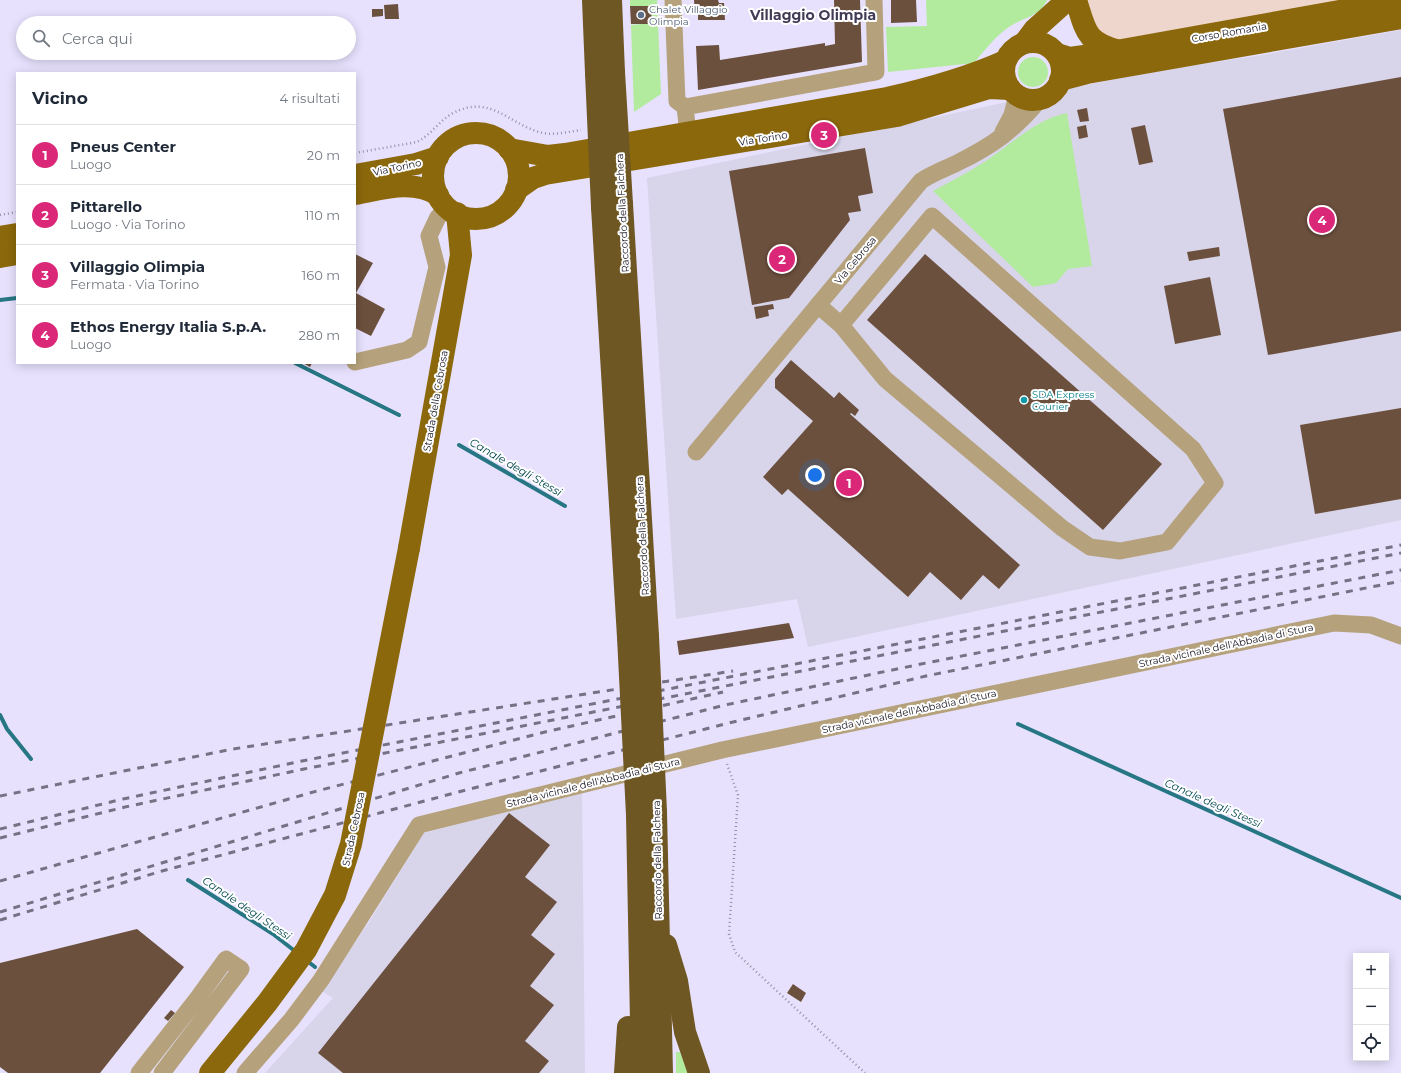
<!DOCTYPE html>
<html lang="it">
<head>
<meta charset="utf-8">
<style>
  :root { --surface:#fff; --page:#f6f6f7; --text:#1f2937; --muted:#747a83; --line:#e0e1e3; --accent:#db2777 }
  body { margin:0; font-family:Montserrat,sans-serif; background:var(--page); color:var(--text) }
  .controls { position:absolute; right:12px; bottom:12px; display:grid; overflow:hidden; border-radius:0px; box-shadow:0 2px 10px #0003 }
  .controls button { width:36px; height:36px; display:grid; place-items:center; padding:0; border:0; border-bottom:1px solid var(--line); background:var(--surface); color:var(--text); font:20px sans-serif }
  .you { position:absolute; left:815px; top:475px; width:14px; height:14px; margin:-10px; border:3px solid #fff; border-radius:50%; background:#1a73e8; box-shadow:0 0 0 6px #1a73e833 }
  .badge { display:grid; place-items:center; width:26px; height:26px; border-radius:50%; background:var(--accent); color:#fff; font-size:13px; font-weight:700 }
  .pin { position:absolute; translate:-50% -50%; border:2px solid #fff; box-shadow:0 1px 4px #0006 }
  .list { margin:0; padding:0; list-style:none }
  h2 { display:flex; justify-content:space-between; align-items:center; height:52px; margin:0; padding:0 16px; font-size:17px }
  h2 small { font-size:13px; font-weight:400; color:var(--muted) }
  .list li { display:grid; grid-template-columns:26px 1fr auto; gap:12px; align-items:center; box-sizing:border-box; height:60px; padding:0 16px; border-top:1px solid var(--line) }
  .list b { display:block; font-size:15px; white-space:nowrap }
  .list p { margin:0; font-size:13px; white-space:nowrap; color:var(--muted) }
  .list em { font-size:13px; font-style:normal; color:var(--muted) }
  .icon { flex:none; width:22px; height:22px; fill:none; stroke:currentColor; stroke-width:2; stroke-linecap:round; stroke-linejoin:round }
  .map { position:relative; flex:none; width:1401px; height:1073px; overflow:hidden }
  .search { position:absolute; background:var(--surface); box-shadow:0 2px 10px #0003; left:16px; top:16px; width:340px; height:44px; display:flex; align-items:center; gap:10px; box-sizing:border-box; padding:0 14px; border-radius:22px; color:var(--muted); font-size:15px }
  .panel { position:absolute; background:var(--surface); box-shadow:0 2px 10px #0003; left:16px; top:72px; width:340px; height:292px; border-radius:0px }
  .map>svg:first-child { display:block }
  .commercial { fill:#eed6cd }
  .industrial { fill:#d8d4ea }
  .green { fill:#b2eb9d }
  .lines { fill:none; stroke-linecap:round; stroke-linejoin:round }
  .stream { stroke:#267684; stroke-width:4 }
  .building { fill:#6c503e }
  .path { stroke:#9691a7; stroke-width:2.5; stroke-dasharray:1 3; stroke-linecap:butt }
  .minor { stroke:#b5a27c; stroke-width:17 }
  .major { stroke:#8b680c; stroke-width:22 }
  .highway { stroke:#6f5724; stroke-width:22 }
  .rail { stroke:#767285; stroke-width:3; stroke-dasharray:7 7; stroke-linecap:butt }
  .major-bridge { stroke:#8b680c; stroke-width:22 }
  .highway-bridge { stroke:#6f5724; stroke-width:22 }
  .service-dot { fill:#5c6f8a; stroke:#fff; stroke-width:1.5 }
  .culture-dot { fill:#0f9aa8; stroke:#fff; stroke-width:1.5 }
  .labels { text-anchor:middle; stroke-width:4; stroke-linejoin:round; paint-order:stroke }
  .service-label { font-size:10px; fill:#4e5e75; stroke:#fff; text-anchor:start }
  .street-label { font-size:10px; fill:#15121e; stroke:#fff }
  .culture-label { font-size:10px; fill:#0d838f; stroke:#fff; text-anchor:start }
  .water-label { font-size:11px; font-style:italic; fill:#00464e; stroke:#fff }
  .district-label { font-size:14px; font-weight:bold; fill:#423b56; stroke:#fff }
</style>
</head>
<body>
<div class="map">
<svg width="1401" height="1073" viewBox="0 0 1401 1073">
  <rect width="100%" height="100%" fill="#e7e1fd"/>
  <path class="commercial" d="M 1076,0 L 1401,0 L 1106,48 Z"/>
  <g class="industrial">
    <path d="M 1401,30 L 1401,520 L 808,647 L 797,599 L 676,619 L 647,178 L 1149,72 L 1256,56 Z"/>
    <path d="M 582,793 L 585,1073 L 265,1073 L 333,998 L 322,991 L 369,922 L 424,833 Z"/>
  </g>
  <g class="green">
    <path d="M 630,0 L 657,0 L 661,94 L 634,112 L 631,25 L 652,23 L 651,6 L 630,6 Z"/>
    <path d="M 926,0 L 1047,0 C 1041,15 1024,18 1012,25 C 997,34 985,50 974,63 L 888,72 L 886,27 L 927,26 Z"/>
    <circle cx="1033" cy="72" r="15"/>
    <path d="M 1067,113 L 1092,266 L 1068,269 L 1056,283 L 1033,287 L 933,191 C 951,181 969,172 986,161 C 1012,144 1036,119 1067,113 Z"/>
    <path d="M 676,1052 L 680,1052 L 688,1073 L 676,1073 Z"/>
  </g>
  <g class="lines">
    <g class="stream">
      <path d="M 0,300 L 17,298"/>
      <path d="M 295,363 L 399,415"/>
      <path d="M 459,445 L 565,506"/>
      <path d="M 0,715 L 7,729 L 31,759"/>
      <path d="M 1018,724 L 1401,898"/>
      <path d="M 188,880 L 273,934 L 296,952"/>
      <path d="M 306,960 L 315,967"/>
    </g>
  </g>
  <g class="building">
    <path d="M 694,0 L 718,0 L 719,3 L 724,3 L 725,20 L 698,20 L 698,14 L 695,14 Z"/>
    <path d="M 834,0 L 860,0 L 862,62 L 698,90 L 696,46 L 719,45 L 720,60 L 825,43 L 825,46 L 835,44 Z"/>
    <path d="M 891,0 L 916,0 L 917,22 L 891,23 Z"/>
    <path d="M 398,4 L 399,19 L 385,19 L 384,5 Z"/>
    <path d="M 630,6 L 651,6 L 652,24 L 631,24 Z"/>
    <path d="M 372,9 L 383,9 L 383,16 L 372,17 Z"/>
    <path d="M 1401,77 L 1401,331 L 1268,355 L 1223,109 Z"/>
    <path d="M 1087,108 L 1089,121 L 1080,122 L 1077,110 Z"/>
    <path d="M 1086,125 L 1088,137 L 1079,139 L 1077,127 Z"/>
    <path d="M 1145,125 L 1153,162 L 1139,165 L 1131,128 Z"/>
    <path d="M 865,148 L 873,193 L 858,196 L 861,211 L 848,213 L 850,220 L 789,298 L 752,305 L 729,171 Z"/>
    <path d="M 1219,247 L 1220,256 L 1189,261 L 1187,252 Z"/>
    <path d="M 355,254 L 373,263 L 356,293 L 385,309 L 371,336 L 355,328 Z"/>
    <path d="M 925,254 L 1162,464 L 1103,530 L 867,320 Z"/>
    <path d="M 1210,277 L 1221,335 L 1175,344 L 1164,286 Z"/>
    <path d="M 773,304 L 774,309 L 768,310 L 769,316 L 756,319 L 754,307 Z"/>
    <path d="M 791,360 L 834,398 L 839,392 L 859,410 L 855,416 L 851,413 L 850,414 L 1020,565 L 999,589 L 983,575 L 961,600 L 930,572 L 908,597 L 788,489 L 782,495 L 763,477 L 813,421 L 775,388 L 775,379 Z"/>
    <path d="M 303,363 L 312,363 L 310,367 Z"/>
    <path d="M 1401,408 L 1401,499 L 1315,514 L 1300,425 Z"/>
    <path d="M 789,623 L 794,638 L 679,655 L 677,641 Z"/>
    <path d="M 509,813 L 550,845 L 525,877 L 557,902 L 531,935 L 555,954 L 530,986 L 554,1005 L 525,1041 L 549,1061 L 539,1073 L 343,1073 L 318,1053 Z"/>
    <path d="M 137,929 L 184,967 L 100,1073 L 8,1073 L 0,1067 L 0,963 Z"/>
    <path d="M 793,984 L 806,993 L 801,1002 L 787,993 Z"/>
    <path d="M 171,1010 L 175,1013 L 168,1021 L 164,1018 Z"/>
  </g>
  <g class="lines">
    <g class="path">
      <path d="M 355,153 L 417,142 C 431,135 439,121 453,113 C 490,94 508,123 539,132 C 552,136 567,132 581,130"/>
      <path d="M 0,215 L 17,212"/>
      <path d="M 727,764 L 738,795 L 729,934 L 735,952 L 865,1073"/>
    </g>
    <g class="minor">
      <path d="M 673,0 L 677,101 L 685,107 L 688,133"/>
      <path d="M 685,107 L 876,72 L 874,0"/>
      <path d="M 1003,132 L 1012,115 L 1017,95"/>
      <path d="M 818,305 L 841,325 L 885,379 L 1062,528 L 1090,547 L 1120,551 L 1167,542 L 1215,483 L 1193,449 L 932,216 L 841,325"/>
      <path d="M 355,362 L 407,350 L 419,342 L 437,267 L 429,236 L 438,217 L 448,208"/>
      <path d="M 696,452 L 921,181 C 933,173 945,169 957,163 C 992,146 1016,129 1040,99"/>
      <path d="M 139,1073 L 197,999 L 226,959 L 241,969 L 162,1073"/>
      <path d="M 245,1073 L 291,1020 L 321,980 L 419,825 L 722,750 L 1334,623 L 1371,625 L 1401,636"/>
    </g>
    <g class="major">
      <path d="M 1076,0 C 1086,31 1085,42 1119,51"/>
      <circle cx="1033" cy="71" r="29"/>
      <path d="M 1025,42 L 1034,30 L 1064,3"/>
      <path d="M 1057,54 L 1070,58 L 1105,53 L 1401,0"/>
      <path d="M 1060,80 L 1087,73 L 1401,18"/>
      <circle cx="476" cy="176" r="43"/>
      <path d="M 509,149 L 548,156 L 565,154 L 887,98 C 927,89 967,78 1005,61"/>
      <path d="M 355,175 L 416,164 L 438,157"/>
      <path d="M 516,190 L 533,178 L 545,174 L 897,116 L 989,88 L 1010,89"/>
      <path d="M 355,194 C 383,189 413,179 438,195"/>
      <path d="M 0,237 L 17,234"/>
      <path d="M 0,257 L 17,254"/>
      <path d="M 409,548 L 461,255 L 457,213"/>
    </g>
    <g class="highway">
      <path d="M 593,0 L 596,73"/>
      <path d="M 611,0 L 614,72"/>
      <path d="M 622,204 L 648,636"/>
      <path d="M 602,207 L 628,637"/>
      <path d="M 656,812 L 662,1073"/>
      <path d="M 637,815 L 642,1073"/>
      <path d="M 666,945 L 677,981 L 685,1032 L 699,1073"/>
      <path d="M 625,1073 L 628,1027"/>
    </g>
    <g class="rail">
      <path d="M 0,796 L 233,749 L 733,671"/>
      <path d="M 0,829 L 123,799 L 302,761 L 1401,545"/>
      <path d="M 0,838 L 125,807 L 304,769 L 1401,553"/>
      <path d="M 0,881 L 317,791 L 545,732 L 723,692"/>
      <path d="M 0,912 L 459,773 L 725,705 L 921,664 L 1401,570"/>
      <path d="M 0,920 L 162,871 L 462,791 L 729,723 L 926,676 L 1401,581"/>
    </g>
    <path class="major-bridge" d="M 210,1073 L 267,1003 L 306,950 L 335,895 L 351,844 L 409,548"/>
    <g class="highway-bridge">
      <path d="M 614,72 L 622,204"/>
      <path d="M 596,73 L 602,207"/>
      <path d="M 648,636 L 656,812"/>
      <path d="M 628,637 L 637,815"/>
    </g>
  </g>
  <circle class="service-dot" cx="641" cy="15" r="4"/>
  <circle class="culture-dot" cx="1024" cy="400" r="4"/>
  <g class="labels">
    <g class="service-label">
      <text x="649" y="13">Chalet Villaggio<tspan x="649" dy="12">Olimpia</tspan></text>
    </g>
    <g class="street-label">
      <text transform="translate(1229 32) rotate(-10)" y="4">Corso Romania</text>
      <text transform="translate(763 138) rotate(-9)" y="4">Via Torino</text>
      <text transform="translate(397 167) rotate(-12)" y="4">Via Torino</text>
      <text transform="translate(622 213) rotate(-93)" y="4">Raccordo della Falchera</text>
      <text transform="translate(855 260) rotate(-50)" y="4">Via Cebrosa</text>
      <text transform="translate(435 401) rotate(-80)" y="4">Strada della Cebrosa</text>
      <text transform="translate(642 536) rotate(-93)" y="4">Raccordo della Falchera</text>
      <text transform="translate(1226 645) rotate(-12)" y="4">Strada vicinale dell'Abbadia di Stura</text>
      <text transform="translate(909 711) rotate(-12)" y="4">Strada vicinale dell'Abbadia di Stura</text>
      <text transform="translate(593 782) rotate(-14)" y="4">Strada vicinale dell'Abbadia di Stura</text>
      <text transform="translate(353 829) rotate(-78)" y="4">Strada Cebrosa</text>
      <text transform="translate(657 860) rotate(-91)" y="4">Raccordo della Falchera</text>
    </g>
    <g class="culture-label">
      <text x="1032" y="398">SDA Express<tspan x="1032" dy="12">Courier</tspan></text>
    </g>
    <g class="water-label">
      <text transform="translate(516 467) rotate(30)" y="4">Canale degli Stessi</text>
      <text transform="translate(1213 803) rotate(24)" y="4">Canale degli Stessi</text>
      <text transform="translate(247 908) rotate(34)" y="4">Canale degli Stessi</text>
    </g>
    <g class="district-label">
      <text x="813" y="20">Villaggio Olimpia</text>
    </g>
  </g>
</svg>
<div class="controls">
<button>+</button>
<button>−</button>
<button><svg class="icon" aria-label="locate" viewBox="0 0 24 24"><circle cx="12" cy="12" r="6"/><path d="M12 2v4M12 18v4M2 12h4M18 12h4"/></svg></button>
</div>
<div class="you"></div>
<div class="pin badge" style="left:849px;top:483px">1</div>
<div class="pin badge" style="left:782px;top:259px">2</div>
<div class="pin badge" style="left:824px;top:135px">3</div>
<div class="pin badge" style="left:1322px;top:220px">4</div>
<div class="search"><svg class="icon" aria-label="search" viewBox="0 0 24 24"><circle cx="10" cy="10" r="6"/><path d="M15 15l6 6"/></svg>Cerca qui</div>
<section class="panel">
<h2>Vicino<small>4 risultati</small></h2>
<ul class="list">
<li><span class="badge">1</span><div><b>Pneus Center</b><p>Luogo</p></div><em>20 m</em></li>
<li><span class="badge">2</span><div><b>Pittarello</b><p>Luogo · Via Torino</p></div><em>110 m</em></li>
<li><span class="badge">3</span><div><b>Villaggio Olimpia</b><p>Fermata · Via Torino</p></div><em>160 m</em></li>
<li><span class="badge">4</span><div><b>Ethos Energy Italia S.p.A.</b><p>Luogo</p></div><em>280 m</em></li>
</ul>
</section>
</div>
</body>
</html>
